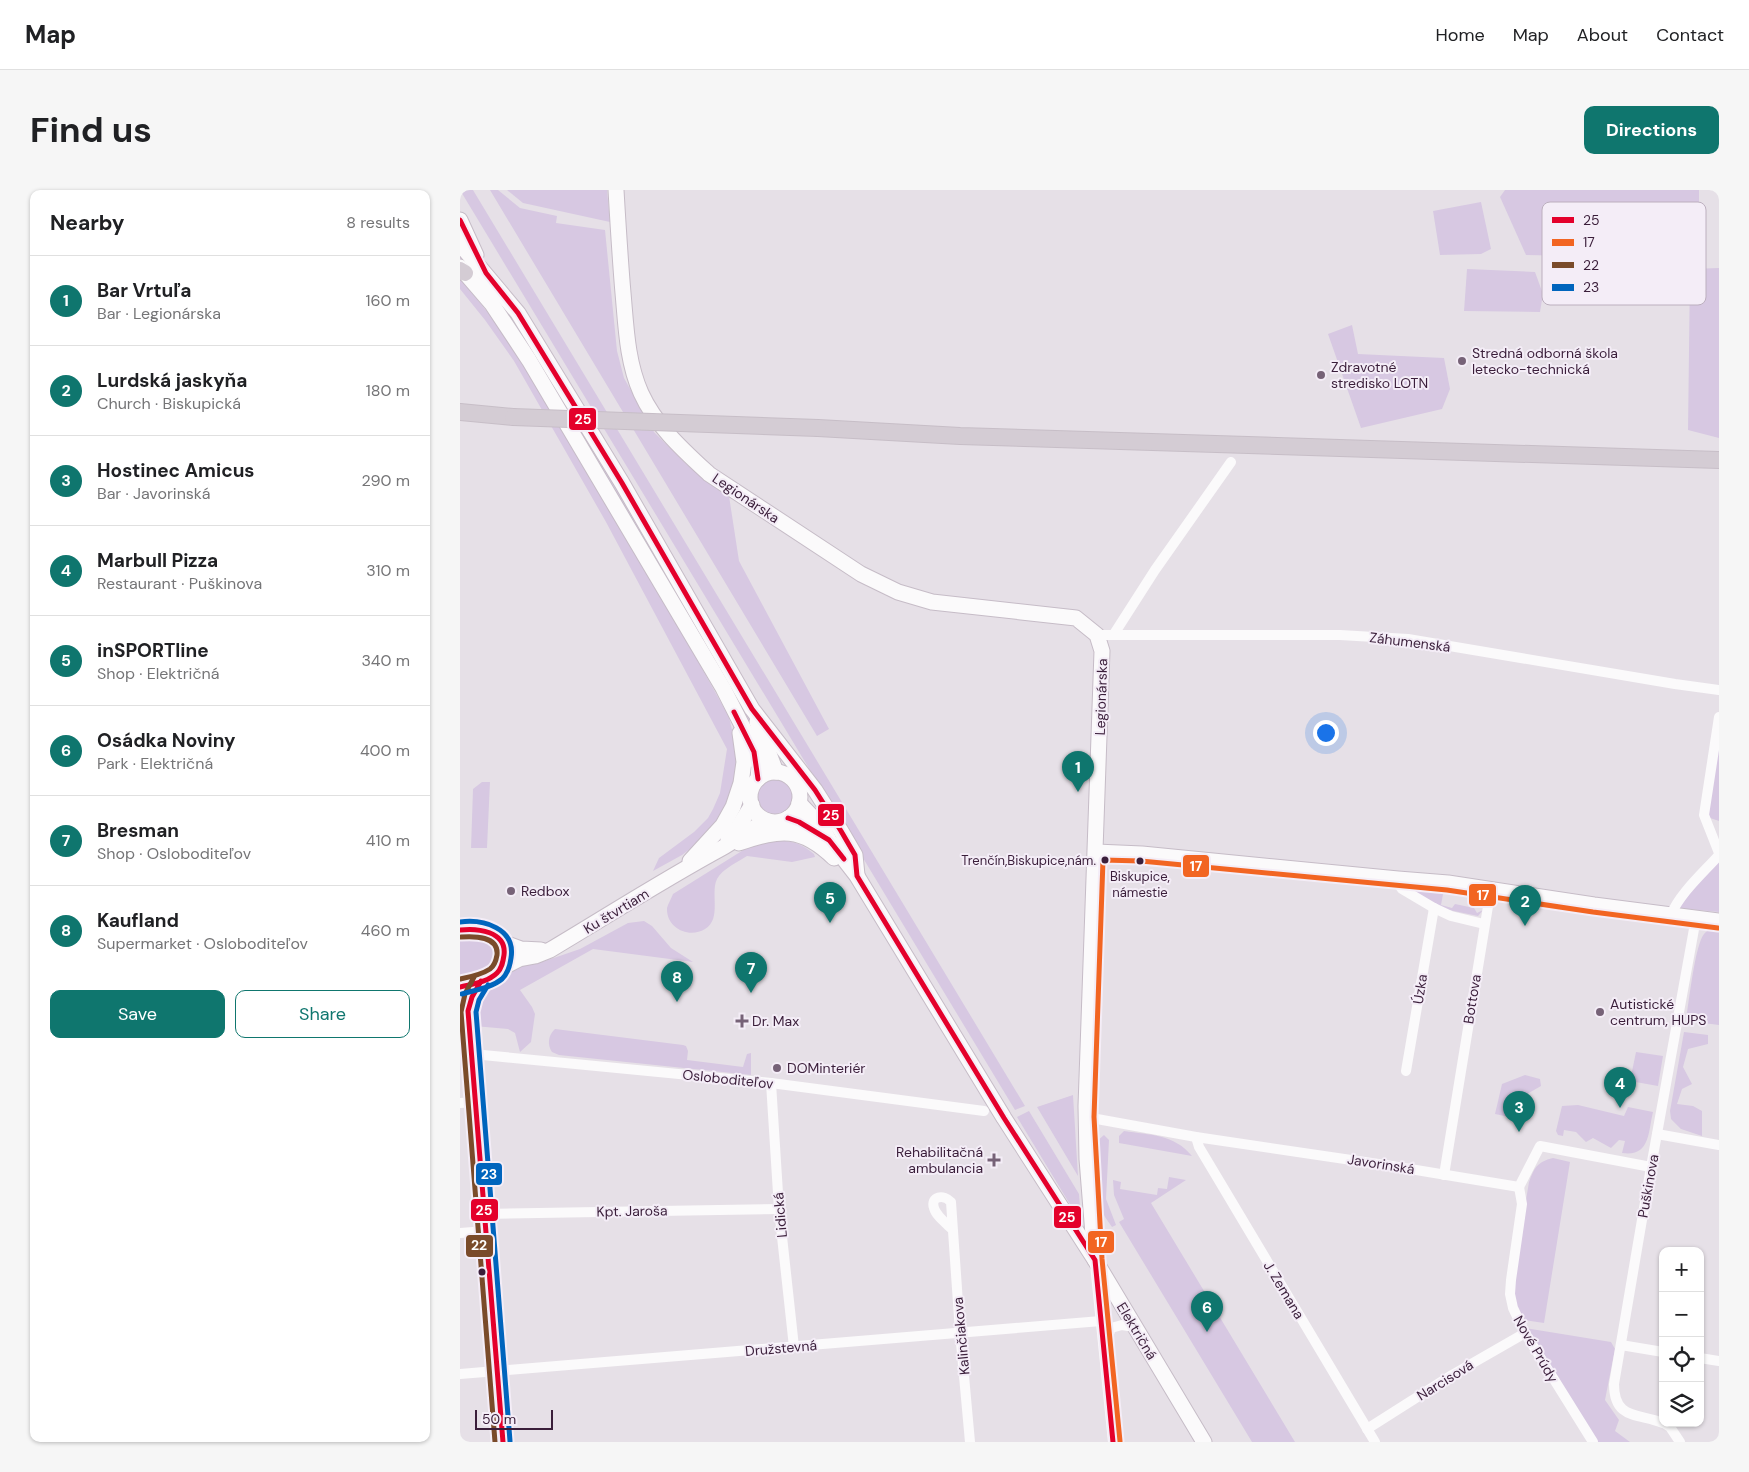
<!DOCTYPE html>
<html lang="en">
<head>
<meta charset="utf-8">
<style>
  :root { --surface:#fff; --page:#f6f6f6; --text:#202124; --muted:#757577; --line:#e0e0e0; --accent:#0f766e }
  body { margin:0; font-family:"DM Sans",sans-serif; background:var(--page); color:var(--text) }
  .controls { position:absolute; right:15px; bottom:15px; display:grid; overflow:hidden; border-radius:10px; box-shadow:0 1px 4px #0004 }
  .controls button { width:45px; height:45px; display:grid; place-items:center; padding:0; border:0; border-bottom:1px solid var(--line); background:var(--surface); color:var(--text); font:25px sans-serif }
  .scale { position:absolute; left:15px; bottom:12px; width:78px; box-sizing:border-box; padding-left:5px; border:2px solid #3a1e3a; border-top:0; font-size:14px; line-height:18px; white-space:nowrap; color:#3a1e3a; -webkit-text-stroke:4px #f4edf7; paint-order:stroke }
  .you { position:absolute; left:865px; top:542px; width:18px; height:18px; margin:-12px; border:4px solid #fff; border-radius:50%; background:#1a73e8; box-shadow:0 0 0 8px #1a73e833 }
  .badge { display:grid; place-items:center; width:32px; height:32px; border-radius:50%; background:var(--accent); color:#fff; font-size:16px; font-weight:700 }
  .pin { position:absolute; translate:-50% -41px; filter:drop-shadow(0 1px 2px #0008) }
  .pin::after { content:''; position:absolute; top:26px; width:18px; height:15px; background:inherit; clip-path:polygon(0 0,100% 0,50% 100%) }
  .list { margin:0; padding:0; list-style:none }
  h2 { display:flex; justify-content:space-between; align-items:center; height:65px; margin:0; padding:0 20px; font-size:21px }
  h2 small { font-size:16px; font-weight:400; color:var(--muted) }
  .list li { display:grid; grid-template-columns:32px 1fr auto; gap:15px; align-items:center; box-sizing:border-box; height:90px; padding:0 20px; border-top:1px solid var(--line) }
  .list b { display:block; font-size:19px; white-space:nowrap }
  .list p { margin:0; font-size:16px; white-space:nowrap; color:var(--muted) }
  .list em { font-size:16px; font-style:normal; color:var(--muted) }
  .actions { display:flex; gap:10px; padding:15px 20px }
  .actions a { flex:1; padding:11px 0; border:1px solid var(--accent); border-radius:10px; text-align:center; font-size:18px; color:var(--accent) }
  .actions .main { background:var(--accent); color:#fff }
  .icon { flex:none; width:28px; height:28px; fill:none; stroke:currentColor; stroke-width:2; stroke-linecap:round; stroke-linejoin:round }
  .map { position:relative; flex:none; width:1259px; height:1252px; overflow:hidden; border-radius:10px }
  header { display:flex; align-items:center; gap:30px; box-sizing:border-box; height:70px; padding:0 25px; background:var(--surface); border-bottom:1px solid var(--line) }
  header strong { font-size:24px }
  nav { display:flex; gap:28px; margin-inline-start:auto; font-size:18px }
  .intro { display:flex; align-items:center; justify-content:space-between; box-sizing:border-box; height:120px; padding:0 30px }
  h1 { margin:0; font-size:35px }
  .button { padding:12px 22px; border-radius:10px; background:var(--accent); color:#fff; font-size:18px; font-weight:700 }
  main { display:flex; gap:30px; padding:0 30px }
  aside { flex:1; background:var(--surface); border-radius:10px; box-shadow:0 1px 4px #0004 }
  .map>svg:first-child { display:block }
  .green { fill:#d7c8e2 }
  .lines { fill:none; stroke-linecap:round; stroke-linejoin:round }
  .secondary-casing { stroke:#c6bcc7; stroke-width:17 }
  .primary-casing { stroke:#c7bec7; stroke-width:18 }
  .street { stroke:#fbfafb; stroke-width:10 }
  .secondary { stroke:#fbfafb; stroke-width:15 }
  .primary { stroke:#d4ccd4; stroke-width:16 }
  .primary-bridge-casing { stroke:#c7bec7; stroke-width:18; stroke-linecap:butt }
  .primary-bridge { stroke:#d4ccd4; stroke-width:16 }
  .bus-1-casing { stroke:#f4edf7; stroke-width:9 }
  .bus-2-casing { stroke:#f4edf7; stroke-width:9 }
  .bus-3-casing { stroke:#f4edf7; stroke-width:9 }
  .bus-4-casing { stroke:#f4edf7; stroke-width:9 }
  .bus-1 { stroke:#e4002b; stroke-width:5 }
  .bus-2 { stroke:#f26522; stroke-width:5 }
  .bus-3 { stroke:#7a4b2a; stroke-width:5 }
  .bus-4 { stroke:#0065bd; stroke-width:5 }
  .poi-dot { fill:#766277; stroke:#f4edf7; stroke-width:2 }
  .bus-dot { fill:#3a1e3a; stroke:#f4edf7; stroke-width:2 }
  .labels { text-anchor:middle; stroke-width:4; stroke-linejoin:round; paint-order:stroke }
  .bus-label { font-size:13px; fill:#3a1e3a; stroke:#f4edf7; text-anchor:end }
  .poi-label { font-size:14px; fill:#3a1e3a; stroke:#f4edf7; text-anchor:start }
  .street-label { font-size:14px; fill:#3a1e3a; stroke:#f4edf7 }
  .key { fill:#f4edf7; stroke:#bcafbe; stroke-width:1 }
  .key-label { font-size:14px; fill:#3a1e3a }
  .line-badge { stroke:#f4edf7; stroke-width:2 }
  .badge-label { font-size:14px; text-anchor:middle; font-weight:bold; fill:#fff }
</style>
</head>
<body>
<header>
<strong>Map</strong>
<nav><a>Home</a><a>Map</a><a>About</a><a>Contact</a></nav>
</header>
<div class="intro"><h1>Find us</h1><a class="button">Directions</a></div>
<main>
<aside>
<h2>Nearby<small>8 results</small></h2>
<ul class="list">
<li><span class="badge">1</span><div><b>Bar Vrtuľa</b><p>Bar · Legionárska</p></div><em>160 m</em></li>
<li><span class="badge">2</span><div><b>Lurdská jaskyňa</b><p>Church · Biskupická</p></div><em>180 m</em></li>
<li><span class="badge">3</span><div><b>Hostinec Amicus</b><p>Bar · Javorinská</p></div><em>290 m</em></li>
<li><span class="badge">4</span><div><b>Marbull Pizza</b><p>Restaurant · Puškinova</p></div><em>310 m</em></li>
<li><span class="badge">5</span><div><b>inSPORTline</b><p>Shop · Električná</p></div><em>340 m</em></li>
<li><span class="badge">6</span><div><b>Osádka Noviny</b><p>Park · Električná</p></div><em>400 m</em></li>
<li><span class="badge">7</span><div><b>Bresman</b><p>Shop · Osloboditeľov</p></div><em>410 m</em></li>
<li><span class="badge">8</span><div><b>Kaufland</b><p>Supermarket · Osloboditeľov</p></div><em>460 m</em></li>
</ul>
<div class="actions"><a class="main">Save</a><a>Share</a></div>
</aside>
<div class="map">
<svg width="1259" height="1252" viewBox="0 0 1259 1252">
  <rect width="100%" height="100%" fill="#e6e0e7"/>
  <g class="green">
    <path d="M 0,0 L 13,0 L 565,916 L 555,920 Z"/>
    <path d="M 30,0 L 38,0 L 60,18 L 97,26 L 96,33 L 145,40 L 157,161 L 164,188 L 194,242 L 226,274 L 269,306 L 279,371 L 369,539 L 357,546 Z"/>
    <path d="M 47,0 L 147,0 L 150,32 L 63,13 Z"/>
    <path d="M 1045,0 L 1239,0 L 1239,60 L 1218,68 L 1066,65 L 1040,7 Z"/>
    <path d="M 1021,12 L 1031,59 L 1021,64 L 980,65 L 973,21 Z"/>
    <path d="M 0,61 L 41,111 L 79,167 L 280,506 L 311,577 L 302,579 L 14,84 L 0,68 Z"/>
    <path d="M 1259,78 L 1259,248 L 1228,240 L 1230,79 Z"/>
    <path d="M 1007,79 L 1075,82 L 1083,104 L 1080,122 L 1004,121 Z"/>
    <path d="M 0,88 L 33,129 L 56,161 L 225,448 L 269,527 L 277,561 L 277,589 L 272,611 L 255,637 L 239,652 L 222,665 L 193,681 L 199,668 L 234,642 L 248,628 L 253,619 L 260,603 L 267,559 L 146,332 L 54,171 L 25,130 L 0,99 Z"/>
    <path d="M 892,135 L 898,164 L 984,168 L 990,199 L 982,219 L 901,238 L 868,144 Z"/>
    <path d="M 1259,551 L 1259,631 L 1247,627 Z"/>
    <circle cx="315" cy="607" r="18"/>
    <path d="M 22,592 L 30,592 L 27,658 L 11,658 L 13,599 Z"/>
    <path d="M 310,650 C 329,651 339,651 354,664 L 355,667 L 332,672 L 287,666 C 278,672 262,679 257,689 C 250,703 262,729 245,739 C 229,749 206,738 207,718 C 208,714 211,709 213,704 L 293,654 Z"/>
    <path d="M 1259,669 L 1259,722 L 1217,718 Z"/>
    <path d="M 942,697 L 984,699 L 981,715 L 992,718 L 995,714 L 1014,718 L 1017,723 L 1023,720 L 1018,726 L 979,718 Z"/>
    <path d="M 184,731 L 192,736 L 211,758 L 233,772 L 133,759 L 60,800 L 72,817 L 75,824 L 71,852 L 60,862 L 55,843 L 48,839 L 14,836 L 12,820 L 21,798 L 56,777 L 82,772 L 120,759 L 168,733 Z"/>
    <path d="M 1256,737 L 1259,737 L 1259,835 L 1228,831 L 1226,829 C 1229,812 1235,755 1244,744 C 1247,740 1250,740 1255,740 Z"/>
    <path d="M 15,747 C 29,750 41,764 30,777 C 24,785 9,786 0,789 L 0,751 Z"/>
    <path d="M 95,839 L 223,855 L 226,856 L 228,861 L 227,870 L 283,877 L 287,864 L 291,863 L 291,885 L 99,865 L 92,862 C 87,855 88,845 95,839 Z"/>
    <path d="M 1224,842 L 1248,845 L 1248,854 L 1228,859 L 1223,877 L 1232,894 L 1222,899 L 1217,914 L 1233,916 L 1242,921 L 1242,946 L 1221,939 L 1211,929 L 1210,921 Z"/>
    <path d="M 1176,862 L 1203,866 L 1198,896 L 1170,891 Z"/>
    <path d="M 1065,885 L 1080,889 L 1081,896 L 1062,907 L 1059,929 L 1035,924 L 1042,894 Z"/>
    <path d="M 613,905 L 618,986 L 577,917 Z"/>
    <path d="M 1118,915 L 1164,926 L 1168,917 L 1193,922 C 1188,943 1190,967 1162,963 L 1165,951 L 1159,950 L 1151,958 L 1133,948 L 1126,952 L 1116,942 L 1104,940 L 1103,946 L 1098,945 L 1096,941 L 1102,916 Z"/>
    <path d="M 569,921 L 619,1004 L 620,1016 L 616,1019 L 611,1016 L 557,927 Z"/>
    <path d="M 664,941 C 690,945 714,944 732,966 L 659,953 L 659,946 Z"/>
    <path d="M 644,945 L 649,950 L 646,1009 L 656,1035 L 652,1037 L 645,1027 L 641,1019 L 636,952 Z"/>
    <path d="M 1093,968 L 1110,972 L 1084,1133 L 1057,1129 L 1051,1099 L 1069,992 C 1074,978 1077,972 1093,968 Z"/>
    <path d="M 709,987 L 726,990 L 691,1013 L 835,1252 L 792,1252 L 659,1032 L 664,1029 L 654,1005 L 653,990 L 661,992 L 660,999 L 697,1005 L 698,998 L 707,999 Z"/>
    <path d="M 1065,1138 L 1151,1152 L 1155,1159 L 1145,1210 L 1159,1230 L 1155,1241 L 1170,1252 L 1136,1252 Z"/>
  </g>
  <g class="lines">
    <g class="secondary-casing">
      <g id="secondary">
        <path d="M 156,0 C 158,34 160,68 163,103 C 166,136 167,172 181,203 C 196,236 223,260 249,284 L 401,384 L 438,402 L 472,412 L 616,428 L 637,445 L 642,461 L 626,916 L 627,969 L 635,1070"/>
        <path d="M 0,30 L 16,65"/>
        <path d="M 0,54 L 58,123 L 162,293 L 292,519 L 355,600 L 381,641 L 395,665 L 397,685"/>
        <path d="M 0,77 L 32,114 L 69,170 L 263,498 L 290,551 L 299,576 L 298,589"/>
        <path d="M 297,532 L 316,582"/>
        <circle cx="315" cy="607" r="25"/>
        <path d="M 339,613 L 362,637 L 369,650 L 397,686 L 544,928 L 635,1070 L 744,1252"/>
        <path d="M 328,628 L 339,632 L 364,647"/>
        <path d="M 268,649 L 278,637 L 292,615"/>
        <path d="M 279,653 C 321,639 341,636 374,668"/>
        <path d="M 636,662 L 682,664 L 938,689 L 988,693 L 1134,715 L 1259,731"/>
        <path d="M 230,671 L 263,635 L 273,617 L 281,593 L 284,572 L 280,543"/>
        <path d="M 0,740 C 22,735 52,744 43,772 C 41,779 37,784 31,787 C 22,792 10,794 0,797"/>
        <path d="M 42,752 L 61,759 L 81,760"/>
        <path d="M 40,779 L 59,769 L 75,766 L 90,760 C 147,726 203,690 262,658 C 278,649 291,637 308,631"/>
      </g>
    </g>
    <g class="primary-casing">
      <g id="primary">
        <path d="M 0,80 L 5,83"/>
        <path d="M 0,222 L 53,227"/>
        <path d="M 358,238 L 500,246 L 1259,270"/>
      </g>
    </g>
    <g class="street">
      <path d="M 654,444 L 695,380 L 771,272"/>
      <path d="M 637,445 L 880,445 L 948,449 L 1215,494 L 1259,500"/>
      <path d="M 1259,527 L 1244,625 L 1259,663"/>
      <path d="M 938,689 L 939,695 L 942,699 L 974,718 L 991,726 L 1024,734"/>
      <path d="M 1211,725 C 1219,704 1244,682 1259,665"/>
      <path d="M 21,791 L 12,807 L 8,821 L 43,1252"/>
      <path d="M 0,808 L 8,821"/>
      <path d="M 12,862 L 23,865 L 311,893 L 524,921"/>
      <path d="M 946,881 L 974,718"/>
      <path d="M 311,893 L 319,1019 L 334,1157"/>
      <path d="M 0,913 L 16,912"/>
      <path d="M 626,927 L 736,947 L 932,976 L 1059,997 L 1080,956 L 1191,977"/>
      <path d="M 1197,944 L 1259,955"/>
      <path d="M 736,947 L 739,957 L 915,1252"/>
      <path d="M 984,985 L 1031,698"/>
      <path d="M 1059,997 L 1062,1014 L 1051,1090 L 1050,1104 L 1053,1118 L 1065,1143 L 1133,1252"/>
      <path d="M 25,1024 L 319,1019"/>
      <path d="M 493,1040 C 487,1034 476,1026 474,1018 C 470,1006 484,1004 491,1012 L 500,1142 L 510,1252"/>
      <path d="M 0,1043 L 26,1041"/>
      <path d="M 635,1074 L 653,1252"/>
      <path d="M 646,1153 L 651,1138 L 662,1135 L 674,1137"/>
      <path d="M 1161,1155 L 1203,1162"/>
      <path d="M 1240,1168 L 1259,1171"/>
      <path d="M 0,1184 L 641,1131"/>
      <path d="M 1203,1233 C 1178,1223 1154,1230 1154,1194 L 1191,977 L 1236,728"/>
      <path d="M 1204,1233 L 1210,1237 L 1220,1252"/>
      <path d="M 907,1239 L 992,1185 L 1065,1143"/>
    </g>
    <use href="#secondary" class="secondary"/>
    <use href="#primary" class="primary"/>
    <g class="primary-bridge-casing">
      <path id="primary-bridge" d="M 53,227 L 358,238"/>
    </g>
    <use href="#primary-bridge" class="primary-bridge"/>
    <g class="bus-1-casing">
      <g id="bus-1">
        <path d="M 0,30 L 26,83 L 58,123 L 162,293 L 292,519 L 355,600 L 381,641 L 395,665 L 397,686 L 544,928 L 635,1070 L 653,1252"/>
        <path d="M 274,522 L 294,562 L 298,589"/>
        <path d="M 328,628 L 339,632 L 369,650 L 384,669"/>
        <path d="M 0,740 C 17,738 47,741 44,765 C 43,772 42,778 37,783 C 28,792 12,794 0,797"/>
        <path d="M 21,791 L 12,807 L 8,821 L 43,1252"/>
      </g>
    </g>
    <g class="bus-2-casing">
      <path id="bus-2" d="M 660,1251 L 642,1069 L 634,927 L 643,670 L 681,671 L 987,700 L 1133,722 L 1258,738"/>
    </g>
    <g class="bus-3-casing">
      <g id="bus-3">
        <path d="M 14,787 L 5,804 L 1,822 L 35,1252"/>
        <path d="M 0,789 C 10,787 21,785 30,779 C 34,776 36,771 37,765 C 39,746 14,746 1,747"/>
      </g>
    </g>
    <g class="bus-4-casing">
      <g id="bus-4">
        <path d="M 0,732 C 23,729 56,738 51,768 C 50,776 48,783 42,789 C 31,798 15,800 2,804"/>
        <path d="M 28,795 L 19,810 L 16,822 L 50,1251"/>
      </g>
    </g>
    <use href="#bus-1" class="bus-1"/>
    <use href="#bus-2" class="bus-2"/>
    <use href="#bus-3" class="bus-3"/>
    <use href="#bus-4" class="bus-4"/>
  </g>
  <g class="poi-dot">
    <circle cx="1002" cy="171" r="5"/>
    <circle cx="861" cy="185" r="5"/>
    <circle cx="51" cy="701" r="5"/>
    <circle cx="1140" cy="822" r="5"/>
    <path d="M279.5 823.5h5v5h5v5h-5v5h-5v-5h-5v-5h5z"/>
    <circle cx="317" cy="878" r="5"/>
    <path d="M531.5 962.5h5v5h5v5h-5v5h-5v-5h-5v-5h5z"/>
  </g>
  <g class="bus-dot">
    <circle cx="645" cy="670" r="4.5"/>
    <circle cx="680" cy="671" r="4.5"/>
    <circle cx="22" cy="1082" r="4.5"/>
  </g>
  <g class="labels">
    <g class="bus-label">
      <text x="636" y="675">Trenčín,Biskupice,nám.</text>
      <text x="680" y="691" text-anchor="middle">Biskupice,<tspan x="680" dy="16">námestie</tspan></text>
    </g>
    <g class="poi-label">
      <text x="1012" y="168">Stredná odborná škola<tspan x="1012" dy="16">letecko-technická</tspan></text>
      <text x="871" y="182">Zdravotné<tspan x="871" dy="16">stredisko LOTN</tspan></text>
      <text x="61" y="706">Redbox</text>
      <text x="1150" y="819">Autistické<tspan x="1150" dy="16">centrum, HUPS</tspan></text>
      <text x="292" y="836">Dr. Max</text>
      <text x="327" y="883">DOMinteriér</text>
      <text x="523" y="967" text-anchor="end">Rehabilitačná<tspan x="523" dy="16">ambulancia</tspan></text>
    </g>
    <g class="street-label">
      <text transform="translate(286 308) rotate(34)" y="5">Legionárska</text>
      <text transform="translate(950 452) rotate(7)" y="5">Záhumenská</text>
      <text transform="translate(641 507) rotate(-88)" y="5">Legionárska</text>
      <text transform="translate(156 721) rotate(-31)" y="5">Ku štvrtiam</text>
      <text transform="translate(960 799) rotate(-81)" y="5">Úzka</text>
      <text transform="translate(1012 809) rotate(-81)" y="5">Bottova</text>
      <text transform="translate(268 889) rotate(6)" y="5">Osloboditeľov</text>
      <text transform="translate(921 974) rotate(9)" y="5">Javorinská</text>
      <text transform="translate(1188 996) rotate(-80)" y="5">Puškinova</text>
      <text transform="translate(172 1021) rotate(-1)" y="5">Kpt. Jaroša</text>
      <text transform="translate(320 1025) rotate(-95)" y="5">Lidická</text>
      <text transform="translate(824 1100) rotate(59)" y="5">J. Zemana</text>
      <text transform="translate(677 1141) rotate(59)" y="5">Električná</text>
      <text transform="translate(501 1146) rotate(-95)" y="5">Kalinčiakova</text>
      <text transform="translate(321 1158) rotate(-5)" y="5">Družstevná</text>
      <text transform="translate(1076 1159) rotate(60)" y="5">Nové Prúdy</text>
      <text transform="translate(985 1190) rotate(-32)" y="5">Narcisová</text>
    </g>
  </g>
  <rect x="1082" y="12" width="164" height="103" rx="8" class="key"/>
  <rect x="1092" y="27" width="22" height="6" fill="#e4002b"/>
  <rect x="1092" y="49" width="22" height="7" fill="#f26522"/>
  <rect x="1092" y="72" width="22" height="6" fill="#7a4b2a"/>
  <rect x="1092" y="94" width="22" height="7" fill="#0065bd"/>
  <g class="key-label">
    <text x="1123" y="35">25</text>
    <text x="1123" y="57">17</text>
    <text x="1123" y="80">22</text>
    <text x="1123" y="102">23</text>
  </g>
  <g class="line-badge">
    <rect x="108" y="217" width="29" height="24" rx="5" fill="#e4002b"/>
    <rect x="357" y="613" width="28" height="24" rx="5" fill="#e4002b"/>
    <rect x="722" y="664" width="28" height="24" rx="5" fill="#f26522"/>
    <rect x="1008" y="693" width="29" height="24" rx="5" fill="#f26522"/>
    <rect x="15" y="972" width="28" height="24" rx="5" fill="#0065bd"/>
    <rect x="10" y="1008" width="29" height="24" rx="5" fill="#e4002b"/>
    <rect x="593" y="1015" width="29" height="24" rx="5" fill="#e4002b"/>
    <rect x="627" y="1040" width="28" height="24" rx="5" fill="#f26522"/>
    <rect x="5" y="1044" width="29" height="24" rx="5" fill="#7a4b2a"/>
  </g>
  <g class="badge-label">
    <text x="123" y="234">25</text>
    <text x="371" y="630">25</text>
    <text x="736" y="681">17</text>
    <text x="1023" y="710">17</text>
    <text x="29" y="989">23</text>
    <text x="24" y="1025">25</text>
    <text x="607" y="1032">25</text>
    <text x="641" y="1057">17</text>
    <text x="19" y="1060">22</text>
  </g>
</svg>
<div class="controls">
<button>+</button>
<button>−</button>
<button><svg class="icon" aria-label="locate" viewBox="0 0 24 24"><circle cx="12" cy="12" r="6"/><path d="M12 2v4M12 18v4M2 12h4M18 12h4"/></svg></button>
<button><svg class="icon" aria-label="layers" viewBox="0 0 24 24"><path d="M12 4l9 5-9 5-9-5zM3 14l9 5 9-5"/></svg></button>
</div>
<div class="scale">50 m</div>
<div class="you"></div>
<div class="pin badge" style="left:618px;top:602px">1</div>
<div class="pin badge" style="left:1065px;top:736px">2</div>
<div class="pin badge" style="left:1059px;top:942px">3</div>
<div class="pin badge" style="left:1160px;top:918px">4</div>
<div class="pin badge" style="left:370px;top:733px">5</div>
<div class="pin badge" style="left:747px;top:1142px">6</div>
<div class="pin badge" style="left:291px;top:803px">7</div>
<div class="pin badge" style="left:217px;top:812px">8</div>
</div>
</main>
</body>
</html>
